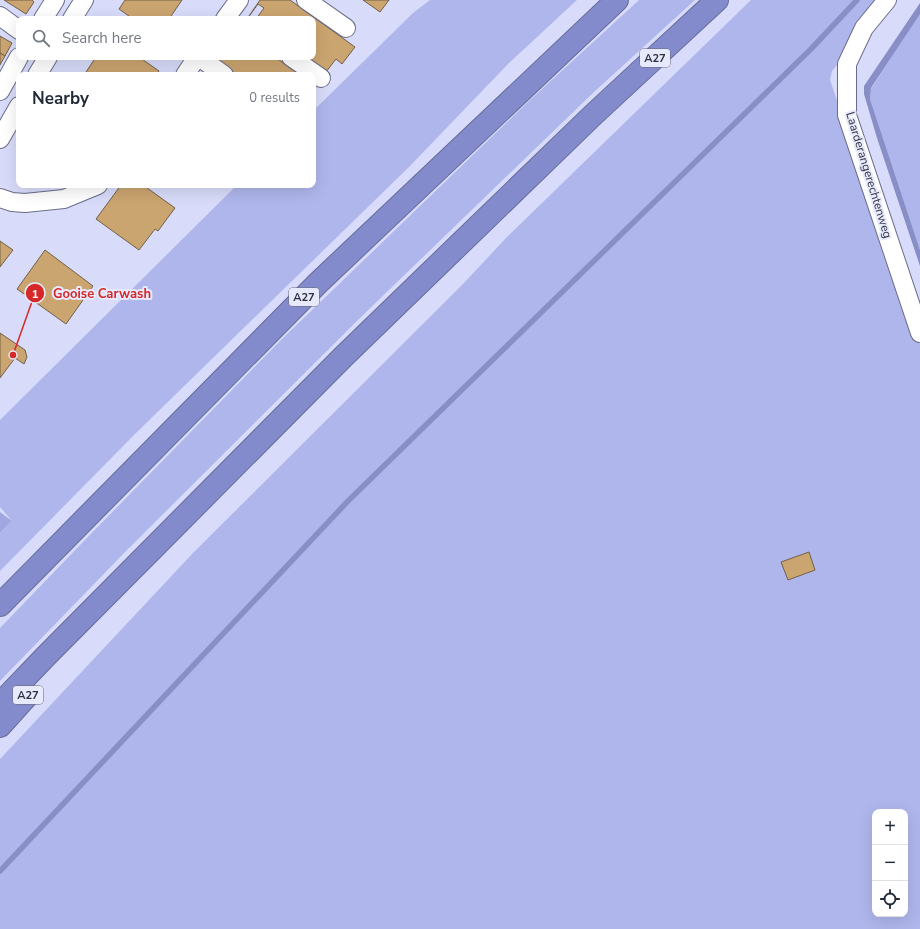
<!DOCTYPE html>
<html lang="en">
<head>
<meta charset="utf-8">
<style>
  :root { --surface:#fff; --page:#f2f2f3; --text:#1f2937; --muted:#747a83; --line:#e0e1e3 }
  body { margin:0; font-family:"Nunito Sans",sans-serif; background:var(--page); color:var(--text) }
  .controls { position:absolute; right:12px; bottom:12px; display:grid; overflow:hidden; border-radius:8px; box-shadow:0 4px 16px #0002 }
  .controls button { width:36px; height:36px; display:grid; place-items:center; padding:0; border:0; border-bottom:1px solid var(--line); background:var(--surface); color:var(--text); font:20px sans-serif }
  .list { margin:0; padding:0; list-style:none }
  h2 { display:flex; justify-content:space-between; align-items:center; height:52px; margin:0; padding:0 16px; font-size:17px }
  h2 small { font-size:13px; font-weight:400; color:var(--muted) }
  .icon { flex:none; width:22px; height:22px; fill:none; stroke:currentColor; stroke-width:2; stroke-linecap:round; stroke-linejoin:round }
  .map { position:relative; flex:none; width:920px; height:929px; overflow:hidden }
  .search { position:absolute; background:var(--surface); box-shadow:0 4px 16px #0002; left:16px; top:16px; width:300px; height:44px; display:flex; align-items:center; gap:10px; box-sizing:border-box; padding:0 14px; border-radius:8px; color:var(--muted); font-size:15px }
  .panel { position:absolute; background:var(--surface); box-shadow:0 4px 16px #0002; left:16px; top:72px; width:300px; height:116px; border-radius:8px }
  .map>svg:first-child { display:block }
  .green { fill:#afb6eb; fill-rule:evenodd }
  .forest { fill:#a0a7e0 }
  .water { fill:#888ec6 }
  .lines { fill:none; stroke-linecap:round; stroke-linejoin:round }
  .stream { stroke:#888ec6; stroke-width:5.5 }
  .building { fill:#cba570; stroke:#716049 }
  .minor-casing { stroke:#6a6e88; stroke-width:20 }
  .highway-casing { stroke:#666c9a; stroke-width:24 }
  .minor { stroke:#fff; stroke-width:18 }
  .highway { stroke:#848bcd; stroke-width:22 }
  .labels { text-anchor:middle; stroke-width:4; stroke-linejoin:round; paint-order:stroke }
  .shield { fill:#e7eafc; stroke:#666876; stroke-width:1 }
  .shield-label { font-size:11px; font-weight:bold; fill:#2f313c }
  .street-label { font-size:12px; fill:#2f313c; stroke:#e7eafc }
  .leader { fill:none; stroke:#d62828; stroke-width:1.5 }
  .callout-dot { fill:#d62828; stroke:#e7eafc; stroke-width:1.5 }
  .mark-label { font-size:12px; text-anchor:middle; font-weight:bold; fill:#fff }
  .callout-label { font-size:13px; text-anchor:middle; font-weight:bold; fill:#d62828; stroke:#e7eafc; stroke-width:4; stroke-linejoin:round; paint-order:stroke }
</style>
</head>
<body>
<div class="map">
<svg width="920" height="929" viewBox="0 0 920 929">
  <rect width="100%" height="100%" fill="#d8dcfa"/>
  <g class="green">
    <path d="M 430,0 L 577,0 L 508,64 L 410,166 L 135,434 L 0,571 L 0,533 L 12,521 L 0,507 L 0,420 L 237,185 L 313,185 L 313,111 L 413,13 Z"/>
    <path d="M 639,0 L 695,0 L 594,92 L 362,316 L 127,550 L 0,681 L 0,628 L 81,544 L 282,339 L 530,100 Z"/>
    <path d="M 751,0 L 877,0 L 843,58 L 832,71 L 830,80 L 920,344 L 920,929 L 0,929 L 0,759 L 193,553 L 462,285 L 507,237 ZM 875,812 L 905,812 L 905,914 L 875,914 Z"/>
    <path d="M 920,13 L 920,250 L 870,99 L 871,89 Z"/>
  </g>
  <path class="forest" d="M 0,512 L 12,521 L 0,533 Z"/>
  <path class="water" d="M 920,3 L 920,14 L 871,88 L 870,99 L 920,250 L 920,266 L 877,138 L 864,94 L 864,86 Z"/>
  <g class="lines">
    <path class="stream" d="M 0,871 L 348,501 L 811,49 L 857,0"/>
  </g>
  <g class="building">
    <path d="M 4,0 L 32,0 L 34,2 L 26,14 Z"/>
    <path d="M 125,0 L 182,0 L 169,19 L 133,19 L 119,9 Z"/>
    <path d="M 260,0 L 290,0 L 355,47 L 342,64 L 336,59 L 326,72 L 305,57 L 313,57 L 313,19 L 256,19 L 264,8 L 258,4 L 247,19 Z"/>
    <path d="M 363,0 L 389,0 L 380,12 Z"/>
    <path d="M 0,36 L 12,43 L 5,56 L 0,53 Z"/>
    <path d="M 0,53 L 5,56 L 0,65 Z"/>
    <path d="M 96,57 L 139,57 L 159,71 L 156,75 L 84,75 Z"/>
    <path d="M 219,57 L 275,57 L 300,75 L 236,75 L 216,61 Z"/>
    <path d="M 121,185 L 143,185 L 175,208 L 158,231 L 155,229 L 139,250 L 96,219 Z"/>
    <path d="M 0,241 L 13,250 L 0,267 Z"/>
    <path d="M 45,250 L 93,286 L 66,324 L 17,289 Z"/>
    <path d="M 0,333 L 25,350 L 27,357 L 24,364 L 15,358 L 0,378 Z"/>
    <path d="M 809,552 L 815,570 L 788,580 L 781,562 Z"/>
  </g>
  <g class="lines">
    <g class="minor-casing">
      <g id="minor">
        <path d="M 306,0 L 346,28"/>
        <path d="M 887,0 L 864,28 L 847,64 L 847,115 L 920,333"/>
        <path d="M 0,16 L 19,30"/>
        <path d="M 43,19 L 55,0"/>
        <path d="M 72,19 L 84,0"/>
        <path d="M 225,19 L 239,0"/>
        <path d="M 199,57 L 224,75"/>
        <path d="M 291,57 L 321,78"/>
        <path d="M 37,75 L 48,57"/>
        <path d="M 185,75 L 197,57"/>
        <path d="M 0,91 L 19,57"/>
        <path d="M 0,139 L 19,106"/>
        <path d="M 0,198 L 12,202 L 25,203 L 64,199 L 98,185"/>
      </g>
    </g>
    <g class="highway-casing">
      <g id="highway">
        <path d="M 0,605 L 318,283 L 617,0"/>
        <path d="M 0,704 L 45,657 L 344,356 L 593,115 L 717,0"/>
        <path d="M 0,726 L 27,696"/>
      </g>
    </g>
    <use href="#minor" class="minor"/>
    <use href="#highway" class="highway"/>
  </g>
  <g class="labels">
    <g class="shield">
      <rect x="640" y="49" width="30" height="18" rx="3"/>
      <rect x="289" y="288" width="30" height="18" rx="3"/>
      <rect x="13" y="686" width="30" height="18" rx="3"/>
    </g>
    <g class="shield-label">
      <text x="655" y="62">A27</text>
      <text x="304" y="301">A27</text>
      <text x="28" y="699">A27</text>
    </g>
    <g class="street-label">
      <text transform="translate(869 175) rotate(73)" y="4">Laarderangerechtenweg</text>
    </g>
  </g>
  <path class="leader" d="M13 355L35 293"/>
  <g class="callout-dot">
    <circle cx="13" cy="355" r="4"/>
    <circle cx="35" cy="293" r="10"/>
  </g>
  <g class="mark-label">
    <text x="35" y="298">1</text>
  </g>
  <g class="callout-label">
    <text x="102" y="298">Gooise Carwash</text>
  </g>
</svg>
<div class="controls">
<button>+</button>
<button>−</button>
<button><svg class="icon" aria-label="locate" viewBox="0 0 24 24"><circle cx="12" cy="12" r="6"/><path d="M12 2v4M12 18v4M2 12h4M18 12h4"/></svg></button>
</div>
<div class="search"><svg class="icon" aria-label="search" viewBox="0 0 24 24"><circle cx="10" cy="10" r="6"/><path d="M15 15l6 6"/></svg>Search here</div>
<section class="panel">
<h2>Nearby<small>0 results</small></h2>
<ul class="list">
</ul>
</section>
</div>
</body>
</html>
